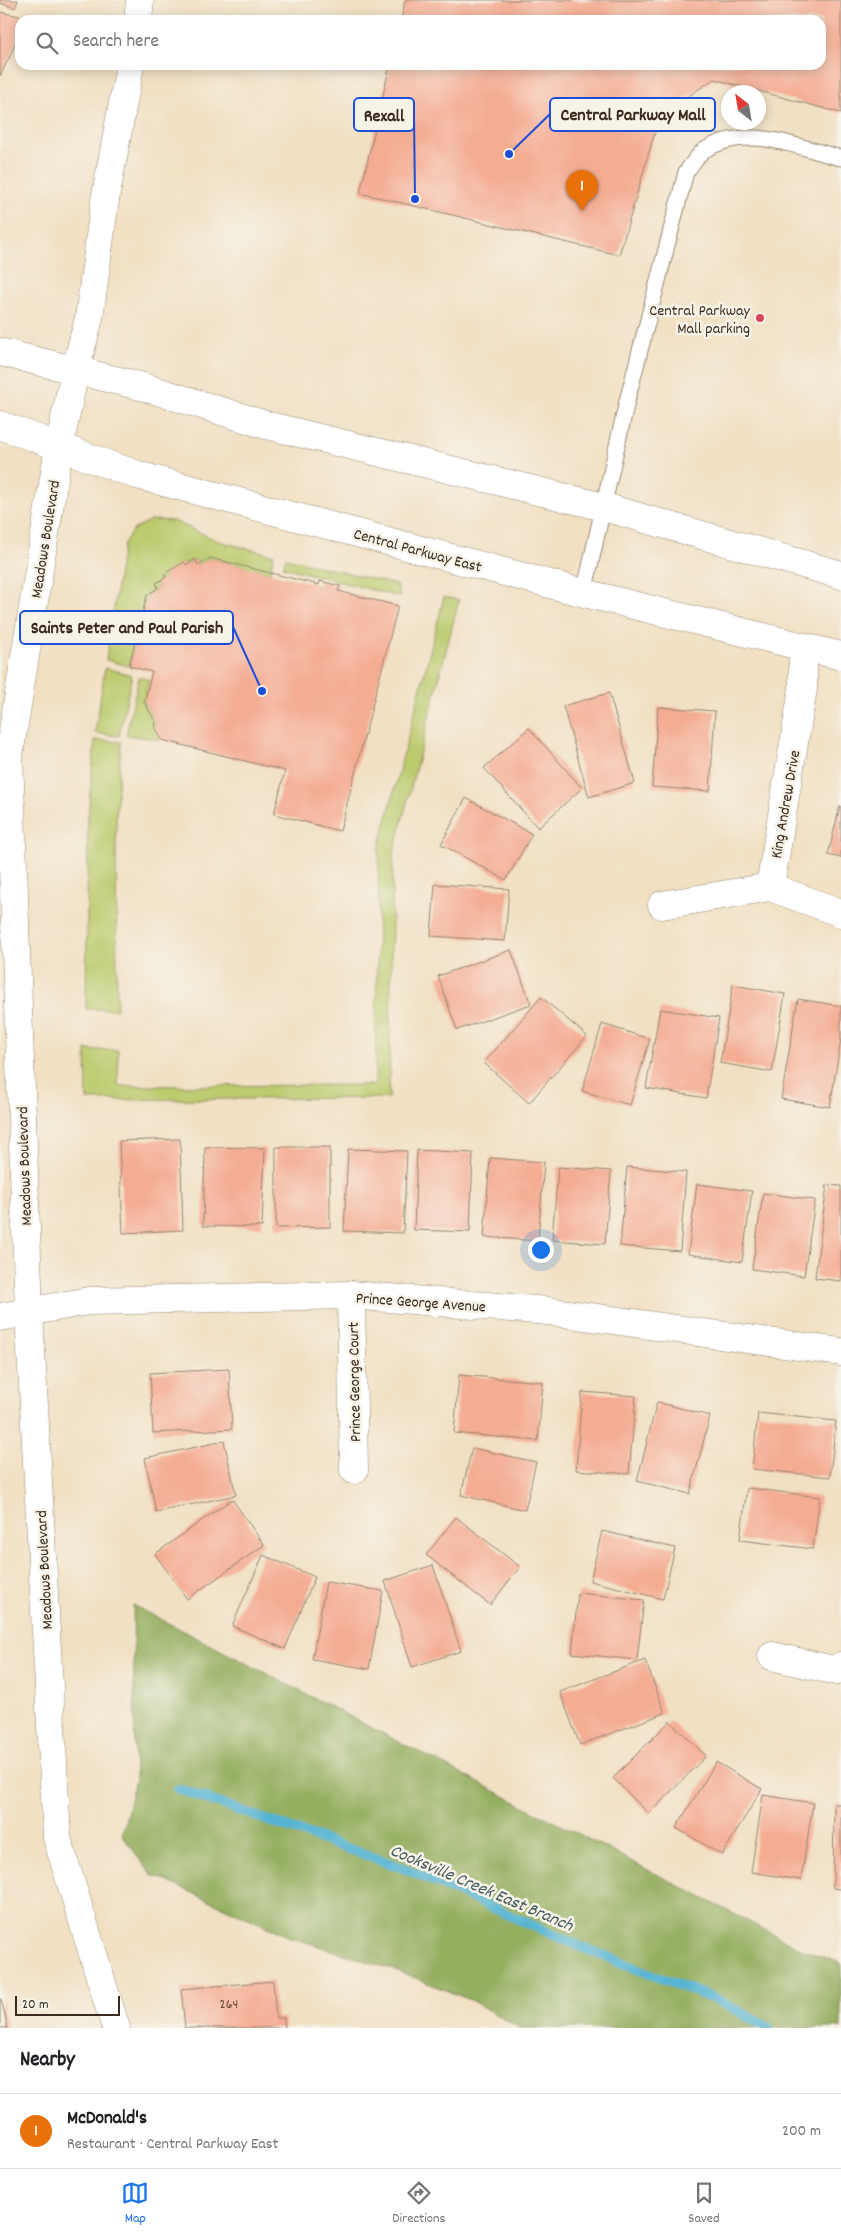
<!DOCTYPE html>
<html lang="en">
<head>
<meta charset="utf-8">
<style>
  :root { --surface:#fff; --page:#f6f6f6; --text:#202124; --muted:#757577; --line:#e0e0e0; --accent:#1a73e8 }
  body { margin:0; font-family:Dekko,sans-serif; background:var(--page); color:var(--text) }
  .compass { position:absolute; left:721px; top:85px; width:45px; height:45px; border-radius:50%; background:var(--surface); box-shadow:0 2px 12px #0003; rotate:329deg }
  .scale { position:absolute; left:15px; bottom:12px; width:105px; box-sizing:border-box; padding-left:5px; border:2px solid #3b2a1e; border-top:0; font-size:14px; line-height:18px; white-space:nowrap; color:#3b2a1e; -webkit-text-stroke:4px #f7f3e8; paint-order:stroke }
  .you { position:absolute; left:540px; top:1249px; width:18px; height:18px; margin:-12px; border:4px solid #fff; border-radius:50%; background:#1a73e8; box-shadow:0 0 0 8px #1a73e833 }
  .badge { display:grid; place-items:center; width:32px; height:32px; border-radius:50%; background:var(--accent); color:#fff; font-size:16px; font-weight:700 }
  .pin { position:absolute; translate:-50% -41px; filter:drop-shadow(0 1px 2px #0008) }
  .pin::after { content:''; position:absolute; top:26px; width:18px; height:15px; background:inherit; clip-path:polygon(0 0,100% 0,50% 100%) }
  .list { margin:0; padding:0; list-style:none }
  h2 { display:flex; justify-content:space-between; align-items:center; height:65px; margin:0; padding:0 20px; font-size:21px }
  h2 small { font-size:16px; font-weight:400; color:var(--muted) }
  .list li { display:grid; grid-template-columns:32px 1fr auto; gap:15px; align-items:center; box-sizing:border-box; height:75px; padding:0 20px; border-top:1px solid var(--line) }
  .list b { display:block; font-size:19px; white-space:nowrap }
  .list p { margin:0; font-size:16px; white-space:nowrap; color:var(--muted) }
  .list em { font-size:16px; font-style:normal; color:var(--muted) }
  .icon { flex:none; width:28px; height:28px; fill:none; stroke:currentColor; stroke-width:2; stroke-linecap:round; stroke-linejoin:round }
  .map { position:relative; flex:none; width:841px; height:2028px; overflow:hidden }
  .search { position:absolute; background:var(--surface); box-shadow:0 2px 12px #0003; left:15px; right:15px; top:15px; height:55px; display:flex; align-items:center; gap:12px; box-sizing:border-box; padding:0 18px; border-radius:15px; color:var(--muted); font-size:19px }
  .sheet { height:140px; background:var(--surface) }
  nav { display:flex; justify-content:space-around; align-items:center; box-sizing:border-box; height:70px; border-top:1px solid var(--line); background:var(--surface); font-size:14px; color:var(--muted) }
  nav a { display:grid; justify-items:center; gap:2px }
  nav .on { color:var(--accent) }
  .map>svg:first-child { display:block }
  .green { fill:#bccb6e; stroke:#7c7a46 }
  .forest { fill:#95af61; stroke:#686c40 }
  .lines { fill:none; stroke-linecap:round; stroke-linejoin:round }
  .stream { stroke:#53b3d2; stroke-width:10 }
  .building { fill:#f4ac93 }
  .service-casing { stroke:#968570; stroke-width:17 }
  .minor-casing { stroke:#968570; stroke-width:29 }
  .tertiary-casing { stroke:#968570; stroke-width:29 }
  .service { stroke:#fff; stroke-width:15 }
  .minor { stroke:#fff; stroke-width:28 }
  .tertiary { stroke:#fff; stroke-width:28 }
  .poi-dot { fill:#d1495b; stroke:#f7f3e8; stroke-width:2 }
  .labels { text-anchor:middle; stroke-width:5; stroke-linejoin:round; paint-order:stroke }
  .number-label { font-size:14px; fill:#694a3b }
  .poi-label { font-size:16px; fill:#3b2a1e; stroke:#f7f3e8; text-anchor:end }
  .street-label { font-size:16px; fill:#3b2a1e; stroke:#f7f3e8 }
  .water-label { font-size:18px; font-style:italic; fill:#435a5d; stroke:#f7f3e8 }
  .leader { fill:none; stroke:#1d4ed8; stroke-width:2 }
  .callout-dot { fill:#1d4ed8; stroke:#f7f3e8; stroke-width:2 }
  .callout { fill:#f7f3e8; stroke:#1d4ed8; stroke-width:2 }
  .callout-label { font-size:18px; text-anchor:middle; font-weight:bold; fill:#3b2a1e }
</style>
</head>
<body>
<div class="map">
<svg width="841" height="2028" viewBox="0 0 841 2028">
  <rect width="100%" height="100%" fill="#f7f3e8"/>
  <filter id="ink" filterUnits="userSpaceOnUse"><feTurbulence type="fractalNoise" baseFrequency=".02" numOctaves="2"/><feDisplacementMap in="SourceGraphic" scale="10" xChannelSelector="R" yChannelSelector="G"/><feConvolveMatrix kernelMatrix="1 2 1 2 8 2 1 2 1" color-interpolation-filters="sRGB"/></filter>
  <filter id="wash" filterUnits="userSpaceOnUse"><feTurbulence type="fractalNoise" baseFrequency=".0096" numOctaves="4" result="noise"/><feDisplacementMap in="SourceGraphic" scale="20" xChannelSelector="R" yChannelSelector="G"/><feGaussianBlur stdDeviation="1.12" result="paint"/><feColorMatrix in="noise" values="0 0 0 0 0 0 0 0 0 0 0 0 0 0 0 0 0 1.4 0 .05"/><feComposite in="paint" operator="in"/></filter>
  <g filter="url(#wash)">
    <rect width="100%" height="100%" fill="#f1e0c3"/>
    <g class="green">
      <path d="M 151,520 L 174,521 L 218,541 L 274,555 L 270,573 L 210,558 L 198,565 L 195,559 L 186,565 L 184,562 L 165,575 L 166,577 L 156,583 L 158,588 L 147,595 L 129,666 L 106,660 L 123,545 L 133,530 Z"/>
      <path d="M 286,558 L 397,585 L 400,597 L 283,567 Z"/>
      <path d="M 444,597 L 459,600 L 393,857 L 389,1098 L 87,1100 L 86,1050 L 118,1050 L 118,1086 L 375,1085 L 379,849 Z"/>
      <path d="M 105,668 L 132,675 L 119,736 L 95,733 Z"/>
      <path d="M 139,677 L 149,679 L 144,702 L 156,723 L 155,728 L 162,740 L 126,735 Z"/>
      <path d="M 95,740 L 121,742 L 116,816 L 117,1009 L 86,1009 L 88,815 Z"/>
    </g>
    <path class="forest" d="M 133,1605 L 806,1951 L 841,1963 L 841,2028 L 520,2028 L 470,2000 L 398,1971 L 290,1937 L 151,1874 L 122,1835 L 135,1779 Z"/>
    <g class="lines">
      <path class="stream" d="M 178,1789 L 406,1869 L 579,1946 L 719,2001 L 769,2028"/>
    </g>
    <g id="blocks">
      <g class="building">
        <path d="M 0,0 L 18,0 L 15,8 L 0,3 Z"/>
        <path d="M 405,0 L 841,0 L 841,113 L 714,79 L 660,115 L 619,255 L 360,193 L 390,65 L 821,65 L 821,20 L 401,20 Z"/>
        <path d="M 0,12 L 24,17 L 23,20 L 20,20 L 20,30 L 12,52 L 0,76 Z"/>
        <path d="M 210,558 L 319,585 L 320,581 L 340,586 L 338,591 L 398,606 L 340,831 L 274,814 L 285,771 L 162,740 L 155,728 L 156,723 L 144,702 L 152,672 L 129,666 L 147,595 L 158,588 L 156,583 L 166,577 L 164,574 L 184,562 L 186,565 L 195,559 L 198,565 Z"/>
        <path d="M 609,693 L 635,783 L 589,797 L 563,706 Z"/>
        <path d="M 658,707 L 715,711 L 710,791 L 652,787 Z"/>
        <path d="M 529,728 L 582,788 L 538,828 L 484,768 Z"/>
        <path d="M 466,798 L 532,834 L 506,880 L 441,844 Z"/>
        <path d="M 840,806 L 841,806 L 841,858 L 828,855 Z"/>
        <path d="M 435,884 L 509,889 L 505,941 L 431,936 Z"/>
        <path d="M 511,950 L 531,1004 L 457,1030 L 438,976 Z"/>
        <path d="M 733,985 L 785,994 L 772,1072 L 720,1063 Z"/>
        <path d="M 541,997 L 587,1036 L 529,1103 L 484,1063 Z"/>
        <path d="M 798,999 L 841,1006 L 841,1039 L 830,1107 L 781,1099 Z"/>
        <path d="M 660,1009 L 719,1018 L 706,1098 L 646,1088 Z"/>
        <path d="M 602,1024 L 650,1039 L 630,1105 L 582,1091 Z"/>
        <path d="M 180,1139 L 183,1230 L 123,1233 L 119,1141 Z"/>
        <path d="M 205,1147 L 265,1148 L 262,1227 L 203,1226 Z"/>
        <path d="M 276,1147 L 330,1147 L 330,1227 L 276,1228 Z"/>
        <path d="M 348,1149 L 407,1151 L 403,1233 L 344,1231 Z"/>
        <path d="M 417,1150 L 473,1153 L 470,1232 L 414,1230 Z"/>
        <path d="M 490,1158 L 544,1162 L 538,1241 L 484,1237 Z"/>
        <path d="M 558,1167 L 611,1171 L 605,1244 L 552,1240 Z"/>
        <path d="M 627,1167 L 686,1172 L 680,1251 L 620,1246 Z"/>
        <path d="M 697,1184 L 752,1191 L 742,1262 L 688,1254 Z"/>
        <path d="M 827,1185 L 841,1186 L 841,1281 L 815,1278 Z"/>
        <path d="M 763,1193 L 815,1200 L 804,1276 L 752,1269 Z"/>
        <path d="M 229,1369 L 232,1429 L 153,1433 L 150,1373 Z"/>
        <path d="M 459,1375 L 543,1382 L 538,1441 L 454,1433 Z"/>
        <path d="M 582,1392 L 636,1396 L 629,1474 L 576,1470 Z"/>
        <path d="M 657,1402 L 710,1416 L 690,1494 L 637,1481 Z"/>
        <path d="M 758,1413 L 836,1421 L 830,1477 L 752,1469 Z"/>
        <path d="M 224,1441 L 236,1495 L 156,1512 L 145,1458 Z"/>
        <path d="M 472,1448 L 536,1462 L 525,1510 L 461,1495 Z"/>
        <path d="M 747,1488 L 820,1497 L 813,1549 L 740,1540 Z"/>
        <path d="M 232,1499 L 264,1545 L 187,1599 L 155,1554 Z"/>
        <path d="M 456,1517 L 520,1567 L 490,1605 L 426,1555 Z"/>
        <path d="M 602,1531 L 675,1548 L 663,1599 L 590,1581 Z"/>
        <path d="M 263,1555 L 315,1577 L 285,1649 L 232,1626 Z"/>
        <path d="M 433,1565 L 461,1651 L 412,1667 L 385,1581 Z"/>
        <path d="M 326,1582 L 383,1591 L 369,1669 L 312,1659 Z"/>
        <path d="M 578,1593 L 644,1600 L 637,1660 L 572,1653 Z"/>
        <path d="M 645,1660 L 665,1713 L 580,1745 L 560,1692 Z"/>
        <path d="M 670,1721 L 706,1756 L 649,1814 L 613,1778 Z"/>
        <path d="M 716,1762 L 762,1789 L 722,1855 L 676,1828 Z"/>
        <path d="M 763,1795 L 813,1803 L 801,1880 L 751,1872 Z"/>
        <path d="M 834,1804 L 841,1804 L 841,1889 L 833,1888 Z"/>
        <path d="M 273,1981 L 276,2018 L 284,2018 L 285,2028 L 185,2028 L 181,1989 Z"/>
        <path d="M 0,1999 L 1,1999 L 8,2028 L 0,2028 Z"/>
      </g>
    </g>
  </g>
  <g filter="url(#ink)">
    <use href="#blocks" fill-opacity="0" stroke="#968570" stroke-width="1"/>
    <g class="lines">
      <g class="service-casing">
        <path id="service" d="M 584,593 L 627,401 L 686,172 C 691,166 697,156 703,151 C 745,123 797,147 841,158"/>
      </g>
      <g class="minor-casing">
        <g id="minor">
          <path d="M 138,20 L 140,0"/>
          <path d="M 770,887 L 803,689 L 803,647"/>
          <path d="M 662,905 L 770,887 L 841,913"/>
          <path d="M 351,1295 L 354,1470"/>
          <path d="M 0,1317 L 89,1301 L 351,1295 L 548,1311 L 841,1352"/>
          <path d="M 772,1656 L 837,1671 L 841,1666"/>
          <path d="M 116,2028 L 57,1838 L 29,1312 L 9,755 L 59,447 L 75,371 L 89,318 L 105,200 L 130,65"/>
        </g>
      </g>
      <g class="tertiary-casing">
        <g id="tertiary">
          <path d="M 0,352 L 144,387 L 266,425 L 604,507 L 841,575"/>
          <path d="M 0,425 L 137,475 L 584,593 L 841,656"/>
        </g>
      </g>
      <use href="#service" class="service"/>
      <use href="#minor" class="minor"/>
      <use href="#tertiary" class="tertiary"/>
    </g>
  </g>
  <circle class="poi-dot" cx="760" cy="318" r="5"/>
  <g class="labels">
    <g class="number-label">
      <text x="229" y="2008">264</text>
    </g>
    <g class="poi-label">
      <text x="750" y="315">Central Parkway<tspan x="750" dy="18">Mall parking</tspan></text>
    </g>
    <g class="street-label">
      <text transform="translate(44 539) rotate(-81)" y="6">Meadows Boulevard</text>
      <text transform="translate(418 549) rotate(15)" y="6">Central Parkway East</text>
      <text transform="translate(784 804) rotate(-80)" y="6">King Andrew Drive</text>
      <text transform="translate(23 1166) rotate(-92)" y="6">Meadows Boulevard</text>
      <text transform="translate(421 1301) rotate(4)" y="6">Prince George Avenue</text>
      <text transform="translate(353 1382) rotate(-91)" y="6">Prince George Court</text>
      <text transform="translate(43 1570) rotate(-93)" y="6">Meadows Boulevard</text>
    </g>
    <g class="water-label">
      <text transform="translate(482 1887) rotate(23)" y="6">Cooksville Creek East Branch</text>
    </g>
  </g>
  <path class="leader" d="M509 154L550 114M415 199L414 115M262 691L233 627"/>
  <g class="callout-dot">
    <circle cx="509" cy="154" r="5"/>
    <circle cx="415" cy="199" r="5"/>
    <circle cx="262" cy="691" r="5"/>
  </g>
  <g class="callout">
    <rect x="550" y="98" width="165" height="33" rx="5"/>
    <rect x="354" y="98" width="60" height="33" rx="5"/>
    <rect x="20" y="611" width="213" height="33" rx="5"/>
  </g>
  <g class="callout-label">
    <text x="633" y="120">Central Parkway Mall</text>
    <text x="384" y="121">Rexall</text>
    <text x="127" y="633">Saints Peter and Paul Parish</text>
  </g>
</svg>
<svg class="compass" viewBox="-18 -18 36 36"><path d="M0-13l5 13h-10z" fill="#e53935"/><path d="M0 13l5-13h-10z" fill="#757577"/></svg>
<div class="scale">20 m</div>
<div class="you"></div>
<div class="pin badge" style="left:582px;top:211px;background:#e8710a">1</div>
<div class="search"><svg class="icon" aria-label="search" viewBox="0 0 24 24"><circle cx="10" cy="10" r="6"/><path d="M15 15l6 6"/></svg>Search here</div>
</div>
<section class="sheet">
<h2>Nearby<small></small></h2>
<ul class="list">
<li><span class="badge" style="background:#e8710a">1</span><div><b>McDonald's</b><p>Restaurant · Central Parkway East</p></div><em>200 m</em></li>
</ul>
</section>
<nav>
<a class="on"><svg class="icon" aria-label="map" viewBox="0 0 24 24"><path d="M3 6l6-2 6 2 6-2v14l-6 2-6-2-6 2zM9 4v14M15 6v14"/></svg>Map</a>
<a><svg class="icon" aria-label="directions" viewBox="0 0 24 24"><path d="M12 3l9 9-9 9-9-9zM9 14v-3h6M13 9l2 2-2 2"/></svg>Directions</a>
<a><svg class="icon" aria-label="saved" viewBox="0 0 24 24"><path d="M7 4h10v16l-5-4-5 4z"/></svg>Saved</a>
</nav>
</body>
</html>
